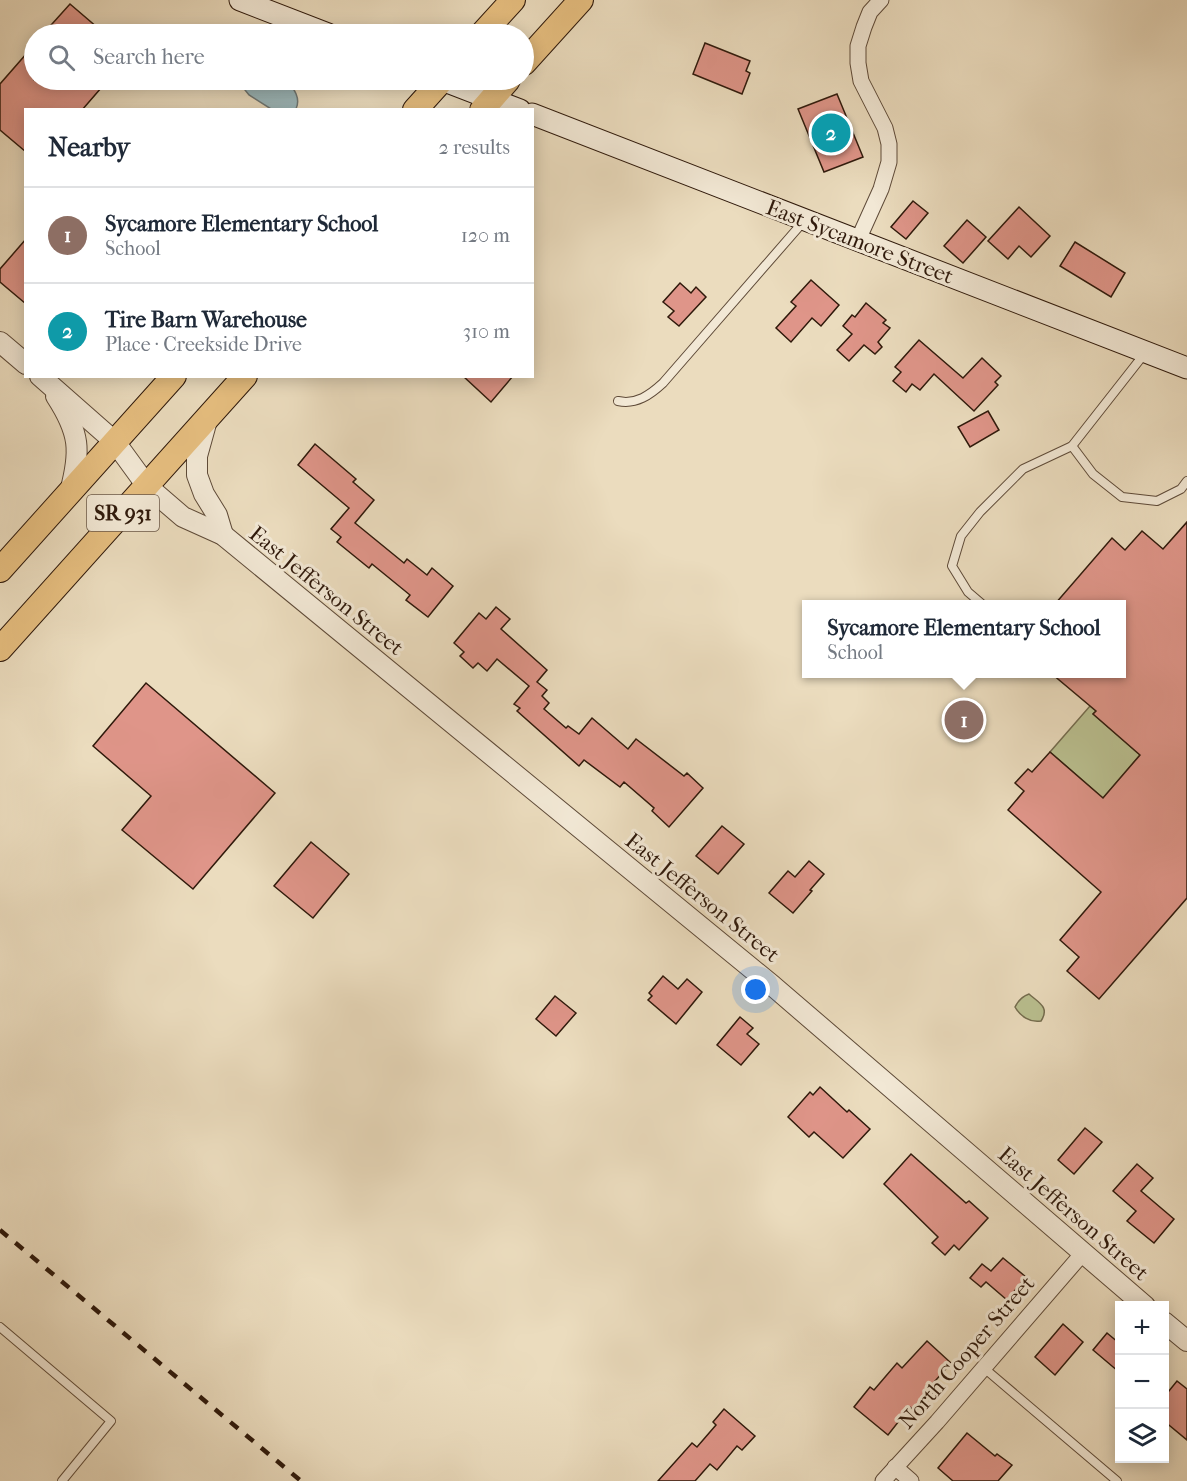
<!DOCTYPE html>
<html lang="en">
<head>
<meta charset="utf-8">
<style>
  :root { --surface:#fff; --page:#f2f2f3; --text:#1f2937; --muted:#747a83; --line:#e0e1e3; --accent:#7c3aed }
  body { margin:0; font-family:"IM FELL French Canon",serif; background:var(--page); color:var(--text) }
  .controls { position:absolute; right:18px; bottom:18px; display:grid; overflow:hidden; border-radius:0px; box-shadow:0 3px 15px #0003 }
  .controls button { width:54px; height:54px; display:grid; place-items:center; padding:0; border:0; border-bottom:2px solid var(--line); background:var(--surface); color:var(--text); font:30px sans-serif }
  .you { position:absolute; left:756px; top:990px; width:21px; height:21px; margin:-15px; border:4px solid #fff; border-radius:50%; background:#1a73e8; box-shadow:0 0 0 9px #1a73e833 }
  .badge { display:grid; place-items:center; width:39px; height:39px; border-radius:50%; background:var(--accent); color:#fff; font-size:20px; font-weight:700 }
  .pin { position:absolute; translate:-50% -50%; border:3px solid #fff; box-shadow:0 2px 6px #0006 }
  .popup { position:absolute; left:802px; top:600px; width:324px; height:78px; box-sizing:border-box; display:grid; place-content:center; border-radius:0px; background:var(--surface); filter:drop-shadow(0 2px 4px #0005); font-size:20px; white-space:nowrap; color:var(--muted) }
  .popup b { font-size:22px; color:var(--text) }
  .popup::after { content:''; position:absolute; left:50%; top:100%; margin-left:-12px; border:12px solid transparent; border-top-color:var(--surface) }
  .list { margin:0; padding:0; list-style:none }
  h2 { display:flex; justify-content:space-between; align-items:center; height:78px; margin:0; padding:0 24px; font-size:26px }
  h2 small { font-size:20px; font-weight:400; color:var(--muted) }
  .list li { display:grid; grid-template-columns:39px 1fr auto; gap:18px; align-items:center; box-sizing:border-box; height:96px; padding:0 24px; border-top:2px solid var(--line) }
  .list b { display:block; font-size:22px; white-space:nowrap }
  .list p { margin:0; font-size:20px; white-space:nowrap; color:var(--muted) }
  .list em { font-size:20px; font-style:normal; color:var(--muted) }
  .icon { flex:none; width:33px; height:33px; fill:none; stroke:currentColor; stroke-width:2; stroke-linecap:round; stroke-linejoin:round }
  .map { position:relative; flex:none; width:1187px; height:1481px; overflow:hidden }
  .search { position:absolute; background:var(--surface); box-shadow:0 3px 15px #0003; left:24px; top:24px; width:510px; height:66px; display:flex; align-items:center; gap:15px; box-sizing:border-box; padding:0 21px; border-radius:33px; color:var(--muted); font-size:22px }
  .panel { position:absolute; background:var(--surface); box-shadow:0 3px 15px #0003; left:24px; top:108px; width:510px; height:270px; border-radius:0px }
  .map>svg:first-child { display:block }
  .green { fill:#bac090; stroke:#746c4e; stroke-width:1.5 }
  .water { fill:#9db9bc; stroke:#717975; stroke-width:1.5 }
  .building { fill:#df9589; stroke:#2f190b; stroke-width:1.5 }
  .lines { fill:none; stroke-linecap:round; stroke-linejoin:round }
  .service-casing { stroke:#5e4a38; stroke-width:10 }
  .minor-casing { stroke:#5e4a38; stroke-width:17 }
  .tertiary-casing { stroke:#5e4a38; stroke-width:22 }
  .secondary-casing { stroke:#2f190b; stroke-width:23 }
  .primary-casing { stroke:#2f190b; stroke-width:26 }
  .service { stroke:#f2e8d5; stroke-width:8 }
  .minor { stroke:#f2e8d5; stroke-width:15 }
  .tertiary { stroke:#f2e8d5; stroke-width:20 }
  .secondary { stroke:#f2e8d5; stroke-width:21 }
  .primary { stroke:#e6be7f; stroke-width:24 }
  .rail { stroke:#2f190b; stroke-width:4.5; stroke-dasharray:10 10; stroke-linecap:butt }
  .labels { text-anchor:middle; stroke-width:6; stroke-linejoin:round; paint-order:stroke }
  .shield { fill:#f2e8d5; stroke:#6a5748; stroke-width:1.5 }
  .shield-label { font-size:21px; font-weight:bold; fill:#2f190b }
  .street-label { font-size:22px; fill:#2f190b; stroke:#f2e8d5 }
</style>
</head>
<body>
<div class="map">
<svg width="1187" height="1481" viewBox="0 0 1187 1481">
  <rect width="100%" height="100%" fill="#ebdcbe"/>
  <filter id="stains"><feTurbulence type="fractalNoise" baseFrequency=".00333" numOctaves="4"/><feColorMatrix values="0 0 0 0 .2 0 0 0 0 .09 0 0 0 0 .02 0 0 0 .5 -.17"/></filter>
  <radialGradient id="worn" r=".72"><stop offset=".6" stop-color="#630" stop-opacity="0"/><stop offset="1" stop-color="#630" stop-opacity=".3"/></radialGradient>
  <g class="green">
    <path d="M 1090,706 L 1096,711 L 1093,714 L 1140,755 L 1103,798 L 1050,752 Z"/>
    <path d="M 1029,994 C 1039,1003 1050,1007 1041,1021 C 1030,1023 1020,1016 1015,1007 C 1018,1001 1023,996 1029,994 Z"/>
  </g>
  <path class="water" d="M 237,80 L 287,80 C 294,89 301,98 296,109 L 271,109 L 249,95 Z"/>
  <g class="building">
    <path d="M 70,4 L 105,34 L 43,34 Z"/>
    <path d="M 705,43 L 750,61 L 746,71 L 750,73 L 742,94 L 693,74 Z"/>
    <path d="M 34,45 L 34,80 L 108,80 L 82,110 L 26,110 L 26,152 L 0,130 L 0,84 Z"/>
    <path d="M 837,94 L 863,157 L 824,172 L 798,109 Z"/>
    <path d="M 913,201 L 928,213 L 906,239 L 891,227 Z"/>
    <path d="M 1019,207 L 1050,236 L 1031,257 L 1019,246 L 1008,259 L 988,241 Z"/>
    <path d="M 967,220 L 986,237 L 963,263 L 944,246 Z"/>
    <path d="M 26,239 L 26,304 L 0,282 L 0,269 Z"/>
    <path d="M 1075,242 L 1125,273 L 1111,297 L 1060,266 Z"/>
    <path d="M 811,280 L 839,305 L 821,326 L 812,318 L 791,342 L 776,328 L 796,306 L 791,302 Z"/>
    <path d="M 680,283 L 691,293 L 696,287 L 706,297 L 679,326 L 668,317 L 674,311 L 663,302 Z"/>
    <path d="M 866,303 L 886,320 L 883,323 L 890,328 L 878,342 L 882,347 L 875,354 L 864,345 L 849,361 L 837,350 L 852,334 L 843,326 L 852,315 L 855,317 Z"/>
    <path d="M 919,340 L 963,378 L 982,358 L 1001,376 L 995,382 L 998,385 L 974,411 L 934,374 L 920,390 L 912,384 L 906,392 L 893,381 L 901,372 L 895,367 Z"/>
    <path d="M 463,376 L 513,376 L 491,402 Z"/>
    <path d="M 988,411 L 999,430 L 970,447 L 958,427 Z"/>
    <path d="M 315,444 L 356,479 L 353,482 L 374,500 L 355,523 L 404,563 L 407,559 L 427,575 L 432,568 L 453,586 L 428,617 L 406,600 L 410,595 L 372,564 L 369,568 L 337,542 L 341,537 L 331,529 L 349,508 L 298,465 Z"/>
    <path d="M 1187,522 L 1187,898 L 1099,999 L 1067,971 L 1079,957 L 1060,940 L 1101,892 L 1008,810 L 1024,791 L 1015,783 L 1028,769 L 1032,772 L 1050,752 L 1103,798 L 1140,755 L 1093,714 L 1096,711 L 1052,674 L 1122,674 L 1122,604 L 1055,604 L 1112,538 L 1125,550 L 1142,531 L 1163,549 Z"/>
    <path d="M 496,607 L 510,619 L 501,629 L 547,670 L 537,682 L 547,690 L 542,696 L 549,703 L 544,709 L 566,728 L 568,726 L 579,734 L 592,718 L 628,749 L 636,739 L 684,776 L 687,773 L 703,788 L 669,827 L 652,811 L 654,808 L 624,782 L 620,787 L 584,760 L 579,766 L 517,711 L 520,708 L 514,704 L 529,686 L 497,659 L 487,671 L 478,663 L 473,668 L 460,656 L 464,652 L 454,643 L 479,613 L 486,619 Z"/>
    <path d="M 146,683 L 275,793 L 193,889 L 122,830 L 151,796 L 93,746 Z"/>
    <path d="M 722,826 L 744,844 L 718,874 L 696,856 Z"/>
    <path d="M 311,842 L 349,874 L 313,918 L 274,886 Z"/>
    <path d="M 809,861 L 824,874 L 810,890 L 812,891 L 793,913 L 769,893 L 788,871 L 795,877 Z"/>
    <path d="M 663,976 L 678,989 L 687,979 L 702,992 L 676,1024 L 648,1000 L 652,996 L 649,993 Z"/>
    <path d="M 555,996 L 576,1013 L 556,1036 L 536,1019 Z"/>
    <path d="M 740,1017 L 753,1028 L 747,1034 L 759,1044 L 741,1065 L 717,1045 Z"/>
    <path d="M 820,1087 L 847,1112 L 849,1110 L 870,1129 L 843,1158 L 814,1132 L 809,1137 L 788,1117 L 810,1092 L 813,1095 Z"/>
    <path d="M 1085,1128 L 1102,1142 L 1074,1174 L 1058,1160 Z"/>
    <path d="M 911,1154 L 966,1203 L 969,1201 L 988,1218 L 959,1250 L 954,1245 L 945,1255 L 932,1243 L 938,1237 L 884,1184 Z"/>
    <path d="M 1137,1164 L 1153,1178 L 1141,1191 L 1174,1219 L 1154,1243 L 1127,1221 L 1136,1211 L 1113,1191 Z"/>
    <path d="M 1003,1258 L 1026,1277 L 1007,1300 L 986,1282 L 981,1287 L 970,1278 L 982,1264 L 991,1271 Z"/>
    <path d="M 1063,1324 L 1083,1342 L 1055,1375 L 1035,1357 Z"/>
    <path d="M 1107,1333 L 1119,1343 L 1119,1372 L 1093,1350 Z"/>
    <path d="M 927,1341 L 951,1363 L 928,1389 L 933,1394 L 916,1412 L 910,1407 L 888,1435 L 854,1407 L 870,1387 L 874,1390 L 897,1363 L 902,1368 Z"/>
    <path d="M 1177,1381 L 1187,1389 L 1187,1440 L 1164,1421 L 1164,1397 Z"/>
    <path d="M 724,1409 L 755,1436 L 742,1450 L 737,1446 L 717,1470 L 710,1464 L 695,1481 L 658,1481 L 692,1443 L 697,1447 L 716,1425 L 713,1422 Z"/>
    <path d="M 967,1433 L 995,1456 L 997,1454 L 1012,1465 L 998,1481 L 953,1481 L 938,1468 Z"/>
  </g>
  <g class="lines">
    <g class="service-casing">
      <g id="service">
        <path d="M 618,401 C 636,405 650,395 663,383 L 804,221"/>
        <path d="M 1072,446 L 1093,474 L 1122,497 L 1157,501 L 1181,489 L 1187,481"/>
        <path d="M 982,604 L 968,592 L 952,566 L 961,536 L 980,512 L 1023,469 L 1072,446 L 1145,353"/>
        <path d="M 0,1327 L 111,1421 L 62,1481"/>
        <path d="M 984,1368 L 1117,1481"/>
      </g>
    </g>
    <g class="minor-casing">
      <g id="minor">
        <path d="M 858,240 L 881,189 L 889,162 L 889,144 L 885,128 L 861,81 L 858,63 L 858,46 L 864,27 L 870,12 L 881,0"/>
        <path d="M 895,1467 L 911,1481"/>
        <path d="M 883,1481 L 937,1422 L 1083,1253"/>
      </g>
    </g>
    <g class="tertiary-casing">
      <g id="tertiary">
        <path d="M 0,342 L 26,364"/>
        <path d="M 40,376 L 115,442 L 147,486 L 183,517 L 223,535 L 773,986 L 1145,1306"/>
        <path d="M 56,396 C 80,433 81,451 70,492"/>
        <path d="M 207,420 L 197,456 L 197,475 L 204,494 L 217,515 L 223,535"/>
        <path d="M 1164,1322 L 1187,1341"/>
      </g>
    </g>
    <g class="secondary-casing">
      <g id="secondary">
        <path d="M 240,0 L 328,34"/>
        <path d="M 442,80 L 520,110"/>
        <path d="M 532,114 L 1187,368"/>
      </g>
    </g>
    <g class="primary-casing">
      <g id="primary">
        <path d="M 482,34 L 513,0"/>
        <path d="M 524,63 L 581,0"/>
        <path d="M 415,110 L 442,80"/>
        <path d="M 482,110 L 508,80"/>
        <path d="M 0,570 L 174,376"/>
        <path d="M 0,649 L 245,376"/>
      </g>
    </g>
    <use href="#service" class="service"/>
    <use href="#minor" class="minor"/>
    <use href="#tertiary" class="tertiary"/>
    <use href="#secondary" class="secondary"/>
    <use href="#primary" class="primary"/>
    <path class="rail" d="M 0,1230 L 301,1481"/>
  </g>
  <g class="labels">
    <rect class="shield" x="87" y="495" width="72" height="36" rx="4.5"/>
    <g class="shield-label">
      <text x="123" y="520">SR 931</text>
    </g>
    <g class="street-label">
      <text transform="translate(860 241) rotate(21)" y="8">East Sycamore Street</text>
      <text transform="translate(327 590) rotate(39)" y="8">East Jefferson Street</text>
      <text transform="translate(703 897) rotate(39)" y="8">East Jefferson Street</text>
      <text transform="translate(1074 1213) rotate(41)" y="8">East Jefferson Street</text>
      <text transform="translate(966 1352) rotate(-49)" y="8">North Cooper Street</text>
    </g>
  </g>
  <rect width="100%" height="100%" filter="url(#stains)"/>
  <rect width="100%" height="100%" fill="url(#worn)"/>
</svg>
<div class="controls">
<button>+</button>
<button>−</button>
<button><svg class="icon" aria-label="layers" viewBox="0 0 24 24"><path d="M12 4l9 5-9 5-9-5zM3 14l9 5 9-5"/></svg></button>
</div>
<div class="you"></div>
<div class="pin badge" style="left:964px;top:720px;background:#8d6e63">1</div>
<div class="popup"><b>Sycamore Elementary School</b>School</div>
<div class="pin badge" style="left:831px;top:133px;background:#0f9aa8">2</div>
<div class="search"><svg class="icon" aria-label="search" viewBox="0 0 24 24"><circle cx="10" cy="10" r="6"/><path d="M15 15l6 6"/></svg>Search here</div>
<section class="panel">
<h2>Nearby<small>2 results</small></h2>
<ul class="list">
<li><span class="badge" style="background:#8d6e63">1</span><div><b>Sycamore Elementary School</b><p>School</p></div><em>120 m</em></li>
<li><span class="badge" style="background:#0f9aa8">2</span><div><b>Tire Barn Warehouse</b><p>Place · Creekside Drive</p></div><em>310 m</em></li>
</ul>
</section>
</div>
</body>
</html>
